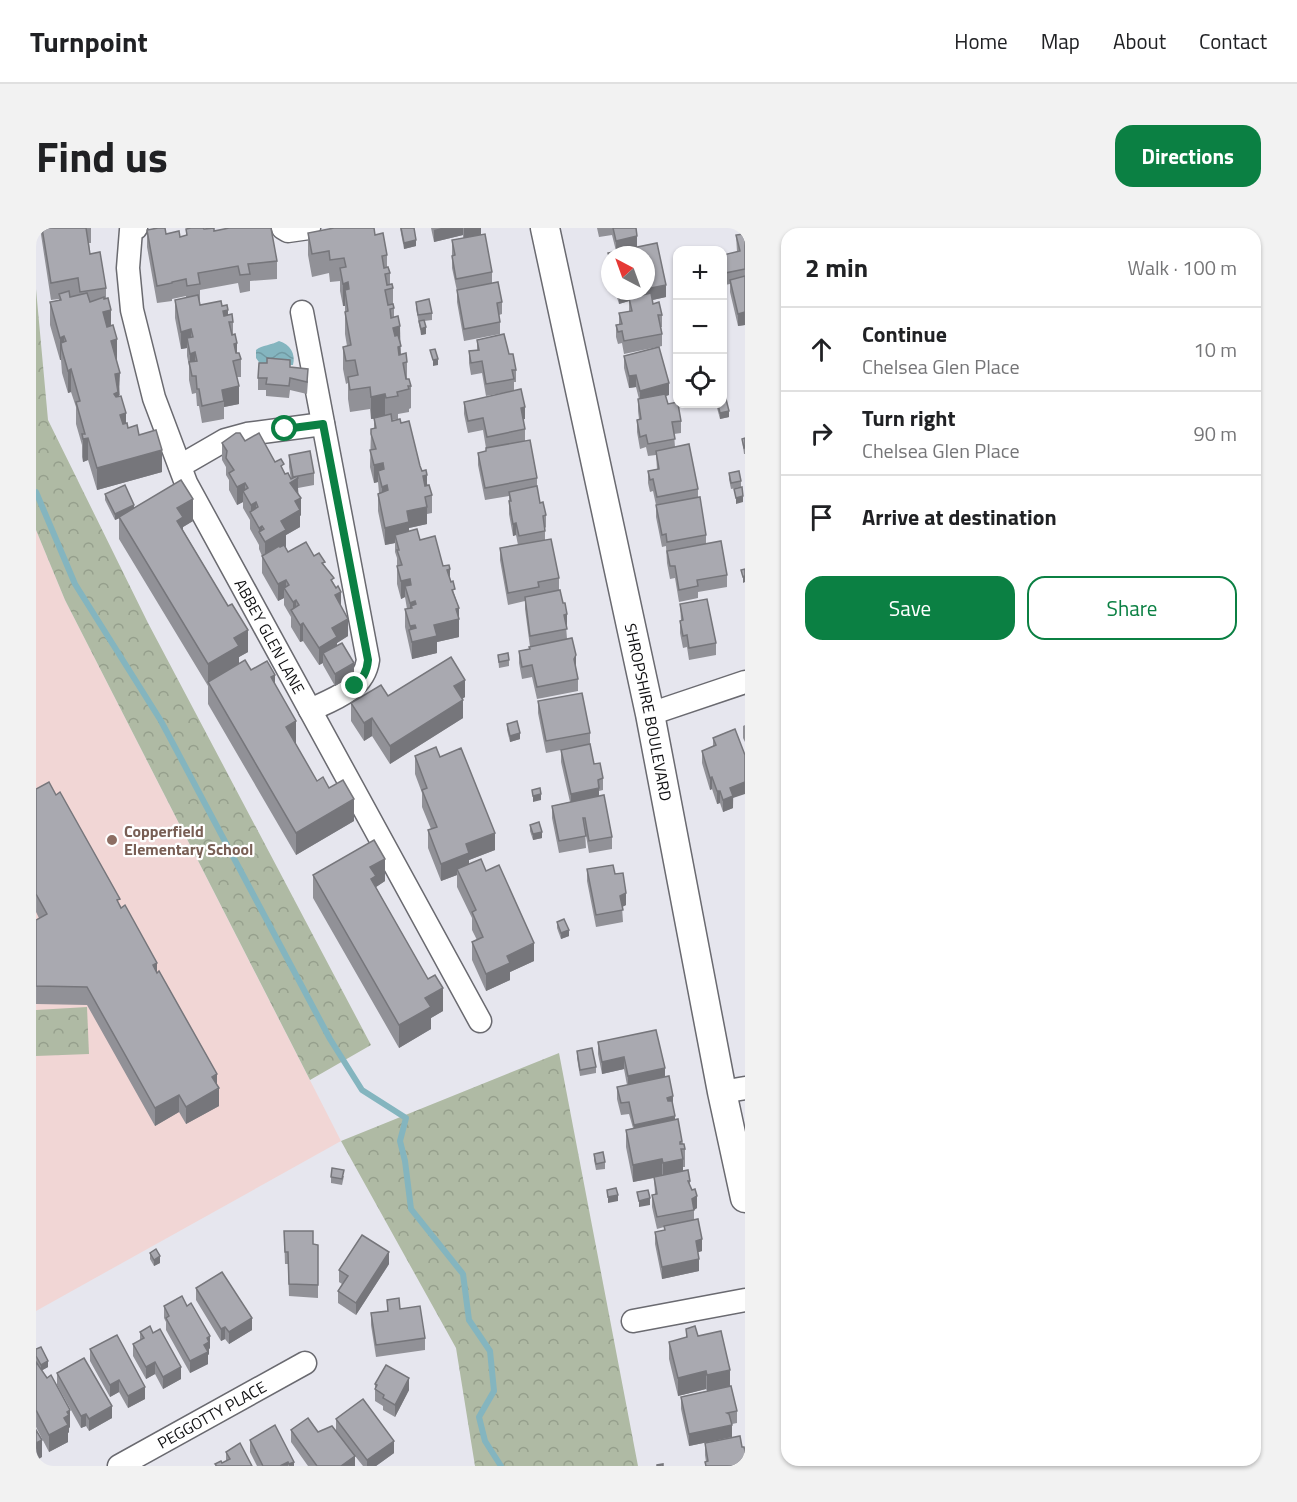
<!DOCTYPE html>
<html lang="en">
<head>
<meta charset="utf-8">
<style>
  :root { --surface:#fff; --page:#f2f2f2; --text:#202124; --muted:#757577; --line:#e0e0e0; --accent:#0b8043 }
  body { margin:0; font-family:"Titillium Web",sans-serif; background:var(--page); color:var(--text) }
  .controls { position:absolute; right:18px; top:18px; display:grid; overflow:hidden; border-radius:12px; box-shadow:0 2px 4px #0004 }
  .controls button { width:54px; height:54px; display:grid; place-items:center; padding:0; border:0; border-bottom:2px solid var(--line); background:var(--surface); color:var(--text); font:30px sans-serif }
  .compass { position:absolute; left:565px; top:18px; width:54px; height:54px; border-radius:50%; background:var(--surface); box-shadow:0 2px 4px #0004; rotate:319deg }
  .stop { position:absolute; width:18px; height:18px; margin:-14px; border:4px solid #0b8043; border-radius:50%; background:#fff }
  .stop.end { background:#0b8043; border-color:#fff; box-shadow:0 2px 6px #0008 }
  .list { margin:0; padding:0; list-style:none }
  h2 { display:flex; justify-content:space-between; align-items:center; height:78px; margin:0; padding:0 24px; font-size:26px }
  h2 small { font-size:20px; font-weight:400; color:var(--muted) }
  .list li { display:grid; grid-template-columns:39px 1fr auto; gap:18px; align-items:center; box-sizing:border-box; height:84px; padding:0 24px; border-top:2px solid var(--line) }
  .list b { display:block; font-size:22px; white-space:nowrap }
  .list p { margin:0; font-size:20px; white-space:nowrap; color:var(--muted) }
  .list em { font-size:20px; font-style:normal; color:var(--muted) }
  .actions { display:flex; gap:12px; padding:18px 24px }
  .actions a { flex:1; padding:14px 0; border:2px solid var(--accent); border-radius:18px; text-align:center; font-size:21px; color:var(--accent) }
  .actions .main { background:var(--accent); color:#fff }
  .icon { flex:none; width:33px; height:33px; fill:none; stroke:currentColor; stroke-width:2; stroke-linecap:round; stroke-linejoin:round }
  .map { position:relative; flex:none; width:709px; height:1238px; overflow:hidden; border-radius:18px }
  header { display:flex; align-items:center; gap:36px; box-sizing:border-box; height:84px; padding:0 30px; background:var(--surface); border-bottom:2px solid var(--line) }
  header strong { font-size:28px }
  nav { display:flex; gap:33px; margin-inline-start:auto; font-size:21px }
  .intro { display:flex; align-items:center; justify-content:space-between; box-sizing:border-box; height:144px; padding:0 36px }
  h1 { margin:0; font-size:42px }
  .button { padding:15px 27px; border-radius:18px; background:var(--accent); color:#fff; font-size:21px; font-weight:700 }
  main { display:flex; gap:36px; padding:0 36px }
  aside { flex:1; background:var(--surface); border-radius:18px; box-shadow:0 2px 4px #0004 }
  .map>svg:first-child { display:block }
  .education { fill:#f1d6d5 }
  .forest { fill:url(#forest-crowns) }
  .water { fill:url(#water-waves) }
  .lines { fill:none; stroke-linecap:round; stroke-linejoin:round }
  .stream { stroke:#84b5bf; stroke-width:6 }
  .minor-casing { stroke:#6a6a70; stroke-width:25 }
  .tertiary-casing { stroke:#6a6a70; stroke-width:31 }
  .minor { stroke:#fff; stroke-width:22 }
  .tertiary { stroke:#fff; stroke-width:28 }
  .wall { fill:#919197 }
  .shaded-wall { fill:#76767b }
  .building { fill:#a9a9b0; stroke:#76767b; stroke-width:1.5 }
  .route { stroke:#0b8043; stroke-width:8 }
  .education-dot { fill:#8d6e63; stroke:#fff; stroke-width:2 }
  .labels { text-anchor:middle; stroke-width:4.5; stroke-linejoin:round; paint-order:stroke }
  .street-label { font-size:16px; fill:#0f0f11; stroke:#fff }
  .education-label { font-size:16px; font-weight:bold; fill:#785e54; stroke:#fff; text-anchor:start }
</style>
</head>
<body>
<header>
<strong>Turnpoint</strong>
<nav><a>Home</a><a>Map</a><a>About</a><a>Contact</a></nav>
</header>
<div class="intro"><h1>Find us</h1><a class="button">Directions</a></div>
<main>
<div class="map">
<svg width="709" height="1238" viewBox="0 0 709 1238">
  <defs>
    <pattern id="forest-crowns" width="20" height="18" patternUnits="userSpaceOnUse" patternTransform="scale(1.5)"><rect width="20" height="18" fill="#afbaa4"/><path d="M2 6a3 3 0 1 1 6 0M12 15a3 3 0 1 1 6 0" fill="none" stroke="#959f8c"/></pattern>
    <pattern id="water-waves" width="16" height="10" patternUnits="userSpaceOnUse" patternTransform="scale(1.5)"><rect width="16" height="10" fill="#84b5bf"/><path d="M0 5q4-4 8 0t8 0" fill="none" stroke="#719aa3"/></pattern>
  </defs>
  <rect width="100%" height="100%" fill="#e6e6ee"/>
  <path class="education" d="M 0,302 L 29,372 L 305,913 L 0,1083 Z"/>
  <g class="forest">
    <path d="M 0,61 L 12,192 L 112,395 L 335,817 L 274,852 L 29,372 L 0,302 Z"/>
    <path d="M 51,779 L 53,826 L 0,828 L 0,782 Z"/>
    <path d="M 523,825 L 602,1238 L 439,1238 L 420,1120 L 305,913 Z"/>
  </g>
  <path class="water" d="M 243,113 C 254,116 260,126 257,137 L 225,137 L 220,130 L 220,122 C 226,117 236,117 243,113 Z"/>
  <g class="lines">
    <path class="stream" d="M 0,264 L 39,356 L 125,493 L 294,811 L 326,862 L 370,890 L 364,913 L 369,933 L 375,981 L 427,1046 L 433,1092 L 454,1123 L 458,1163 L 443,1189 L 449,1213 L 465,1238"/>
    <g class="minor-casing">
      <g id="minor">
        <path id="s1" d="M 100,0 L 95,2 L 92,40 L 96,82 L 118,170 L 150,255 L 444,793"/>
        <path d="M 247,0 L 252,3 L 273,0"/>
        <path d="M 266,84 L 332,432 C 328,461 298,471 274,482"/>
        <path d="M 144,238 L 189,212 L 211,206 L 287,196"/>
        <path d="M 614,486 L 709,454"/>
        <path d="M 686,864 L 709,860"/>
        <path d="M 597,1093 L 709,1072"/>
        <path id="s2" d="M 83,1238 L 269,1135"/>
      </g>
    </g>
    <g class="tertiary-casing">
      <g id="tertiary">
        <path id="s3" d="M 509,0 L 614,486 L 686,864 L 709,970"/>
      </g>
    </g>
    <use href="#minor" class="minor"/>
    <use href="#tertiary" class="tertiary"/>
  </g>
  <g class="wall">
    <path d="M 4,0 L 55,0 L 55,15 L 53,15 L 54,26 L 70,60 L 70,70 L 81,133 L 80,134 L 84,167 L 82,168 L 90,195 L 92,200 L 103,207 L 126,244 L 61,262 L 52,232 L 47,234 L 46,229 L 46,217 L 40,196 L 40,179 L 35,164 L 32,165 L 26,145 L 25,132 L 24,132 L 14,97 L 14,74 L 23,72 L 23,71 L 15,72 Z"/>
    <path d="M 364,0 L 378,0 L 380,18 L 368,21 Z"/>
    <path d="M 395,0 L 445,0 L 445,7 L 456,44 L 456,55 L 466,74 L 466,86 L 463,87 L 464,94 L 464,106 L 428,113 L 421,74 L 421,63 L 416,40 L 416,12 L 427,10 L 427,7 L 398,14 Z"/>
    <path d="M 561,0 L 600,0 L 601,19 L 630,69 L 616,72 L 617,76 L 626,87 L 626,99 L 625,99 L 626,106 L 626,118 L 588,126 L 586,115 L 582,116 L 580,109 L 580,97 L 583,96 L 583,85 L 593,84 L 593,73 L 583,76 L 579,63 L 610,63 L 574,27 L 574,43 L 572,37 L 572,25 L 580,23 L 576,7 L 563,9 Z"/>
    <path d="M 705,0 L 709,0 L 709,97 L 702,98 L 694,64 L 694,56 L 689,57 L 687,45 L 687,27 L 701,24 L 700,7 L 705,6 Z"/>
    <path d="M 150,1 L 178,3 L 241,33 L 241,51 L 214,53 L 214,63 L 204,65 L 202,55 L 164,62 L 164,77 L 186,78 L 197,94 L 197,106 L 201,125 L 205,131 L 205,149 L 201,149 L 203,176 L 188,179 L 188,191 L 166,195 L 163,178 L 161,178 L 160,165 L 156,166 L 153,152 L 153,138 L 151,128 L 151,120 L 145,121 L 139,90 L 139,72 L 150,70 L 150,68 L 136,71 L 136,73 L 121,75 L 111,19 L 111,2 L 144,9 L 150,8 Z"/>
    <path d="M 272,5 L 339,7 L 351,27 L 351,39 L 354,45 L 354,56 L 357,60 L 357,76 L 358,80 L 358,89 L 364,116 L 365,126 L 371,134 L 371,151 L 375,158 L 375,180 L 373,181 L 373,184 L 362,186 L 362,191 L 356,192 L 365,195 L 396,267 L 396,285 L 391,286 L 391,296 L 373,300 L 373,303 L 384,312 L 407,338 L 414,353 L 423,380 L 423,409 L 401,414 L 401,425 L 376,431 L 369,399 L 369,381 L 371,381 L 369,369 L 365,371 L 361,356 L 361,330 L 359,324 L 359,315 L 349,317 L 342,283 L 342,266 L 343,265 L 342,254 L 338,255 L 334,239 L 335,201 L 338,200 L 338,191 L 335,191 L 334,181 L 314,184 L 312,171 L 312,155 L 310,156 L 307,141 L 307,119 L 311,118 L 309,106 L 309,78 L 307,78 L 304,63 L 304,53 L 294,54 L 293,45 L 276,49 L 272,27 Z"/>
    <path d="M 380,74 L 396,85 L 396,92 L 388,93 L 390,106 L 385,107 L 380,80 Z"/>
    <path d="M 441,112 L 473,126 L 480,142 L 480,154 L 478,154 L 478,163 L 450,168 L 446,145 L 435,147 L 433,135 L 433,123 L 441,122 Z"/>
    <path d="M 588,128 L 633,167 L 630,168 L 632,176 L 645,193 L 645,205 L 638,206 L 639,219 L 662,261 L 662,269 L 670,307 L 670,316 L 691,347 L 691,359 L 662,364 L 662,370 L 643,374 L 639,350 L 634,351 L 631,335 L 630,318 L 626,319 L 620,289 L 620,277 L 617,263 L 614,264 L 612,255 L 612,243 L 621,241 L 620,227 L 612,228 L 610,219 L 604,221 L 601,204 L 601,192 L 603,191 L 602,183 L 602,171 L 603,171 L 600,159 L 593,160 L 588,140 Z"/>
    <path d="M 254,139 L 272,153 L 271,166 L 254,162 L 253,170 L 230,168 L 230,162 L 222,162 L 222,150 Z"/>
    <path d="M 689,167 L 693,189 L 684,191 L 680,176 L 687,176 Z"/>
    <path d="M 428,174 L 489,191 L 487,191 L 489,201 L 489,213 L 501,250 L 501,260 L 504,275 L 510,287 L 510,299 L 509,300 L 509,312 L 523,350 L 523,362 L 531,398 L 530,398 L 531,411 L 540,439 L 540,440 L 542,451 L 542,463 L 501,471 L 496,449 L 486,451 L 483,435 L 483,423 L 493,421 L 494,419 L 489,381 L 489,373 L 472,377 L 464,332 L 464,320 L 482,317 L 480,307 L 477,308 L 473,286 L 473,268 L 449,272 L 442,237 L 442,225 L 450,223 L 450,220 L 447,202 L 432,205 L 428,186 Z"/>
    <path d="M 709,210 L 709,226 L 708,226 L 706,211 Z"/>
    <path d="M 209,213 L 239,234 L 249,246 L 255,251 L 253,239 L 253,227 L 278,245 L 278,257 L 262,260 L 265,287 L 264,288 L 264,299 L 250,307 L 249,320 L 252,324 L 278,328 L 289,338 L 298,356 L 305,379 L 312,408 L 301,415 L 301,418 L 318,447 L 299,458 L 287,437 L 287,435 L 283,437 L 267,413 L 264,414 L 255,399 L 255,389 L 248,377 L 248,370 L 242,373 L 226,345 L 226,328 L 223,321 L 223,317 L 214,301 L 214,292 L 207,280 L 207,274 L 201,277 L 193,262 L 193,252 L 190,247 L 190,239 L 186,232 L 186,215 Z"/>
    <path d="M 693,245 L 705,253 L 705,259 L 695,261 L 693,251 Z"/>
    <path d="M 69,266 L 98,280 L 157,293 L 147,299 L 147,302 L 192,378 L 212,424 L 203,429 L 203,436 L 239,456 L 260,516 L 259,516 L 281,553 L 293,560 L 318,593 L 260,627 L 172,476 L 172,458 L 83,311 L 83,290 L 79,292 L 69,272 Z"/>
    <path d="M 644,376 L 680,415 L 680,427 L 653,432 L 651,419 L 647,420 L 644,405 L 644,393 L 645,393 Z"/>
    <path d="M 462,427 L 473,432 L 473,438 L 463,440 Z"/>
    <path d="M 352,468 L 429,469 L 426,471 L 427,490 L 354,536 L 336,508 L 328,513 L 315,493 L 315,475 Z"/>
    <path d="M 502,473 L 554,505 L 554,516 L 558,536 L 567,550 L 567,562 L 563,563 L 563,568 L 576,609 L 576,621 L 553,625 L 549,602 L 550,620 L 523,625 L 516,590 L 516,578 L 534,574 L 525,534 L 525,522 L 510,525 L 502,485 Z"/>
    <path d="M 471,496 L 484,511 L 474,514 L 471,502 Z"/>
    <path d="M 709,497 L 709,514 L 707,510 L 707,498 Z"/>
    <path d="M 699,501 L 697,580 L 687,584 L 684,575 L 681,576 L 676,561 L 674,562 L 666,535 L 666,523 L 677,518 L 677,510 Z"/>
    <path d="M 379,528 L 404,529 L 459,622 L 433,632 L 433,636 L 450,643 L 498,733 L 474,744 L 474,752 L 450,763 L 436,732 L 436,714 L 441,712 L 436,702 L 436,690 L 421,659 L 421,647 L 405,653 L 392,620 L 392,602 L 395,601 L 386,579 L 386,565 L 379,546 Z"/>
    <path d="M 0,561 L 84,677 L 121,744 L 181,857 L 183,878 L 150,896 L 143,884 L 119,898 L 51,777 L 0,776 L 0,692 L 3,690 L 0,684 Z"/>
    <path d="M 494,597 L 506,610 L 497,612 L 494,603 Z"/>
    <path d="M 551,641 L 579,646 L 590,677 L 586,679 L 587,694 L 560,699 L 551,653 Z"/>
    <path d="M 277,647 L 349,653 L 340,659 L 407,783 L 395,790 L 395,801 L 363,820 L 277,670 Z"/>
    <path d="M 521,694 L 533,708 L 525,711 L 521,700 Z"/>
    <path d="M 562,814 L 629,849 L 637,880 L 639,892 L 649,921 L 649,939 L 647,939 L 647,943 L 654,953 L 654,958 L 661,980 L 658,982 L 658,992 L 666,1023 L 662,1024 L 663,1043 L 626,1051 L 619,1016 L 619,1004 L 628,1003 L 628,999 L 621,1001 L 616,979 L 616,967 L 619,966 L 618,950 L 597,954 L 590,919 L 590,902 L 597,900 L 593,886 L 585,887 L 581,871 L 581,859 L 591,857 L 588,841 L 566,846 L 562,826 Z"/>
    <path d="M 541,823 L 560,839 L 560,845 L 544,848 L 541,830 Z"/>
    <path d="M 558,926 L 569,934 L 569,941 L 560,942 L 558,932 Z"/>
    <path d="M 308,948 L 306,957 L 295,955 L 295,949 Z"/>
    <path d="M 248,1003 L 277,1016 L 282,1017 L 282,1070 L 253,1068 L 252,1036 L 249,1036 Z"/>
    <path d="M 114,1025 L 124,1035 L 118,1038 L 114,1031 Z"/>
    <path d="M 353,1036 L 320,1087 L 302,1075 L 302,1063 L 306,1056 L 303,1054 L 303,1042 Z"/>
    <path d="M 160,1060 L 216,1102 L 193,1116 L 189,1111 L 185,1113 L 160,1072 Z"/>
    <path d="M 351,1072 L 364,1081 L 389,1110 L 389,1122 L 340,1129 L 335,1097 L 335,1085 L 351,1083 Z"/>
    <path d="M 128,1078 L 174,1120 L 173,1121 L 173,1126 L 172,1127 L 172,1136 L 154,1145 L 130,1102 L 130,1094 L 128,1090 Z"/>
    <path d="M 650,1101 L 662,1108 L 694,1158 L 701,1183 L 701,1195 L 696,1196 L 696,1209 L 653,1218 L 645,1181 L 645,1169 L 671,1163 L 670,1161 L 642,1168 L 633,1131 L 633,1114 L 650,1110 Z"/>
    <path d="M 104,1104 L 145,1151 L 127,1161 L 119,1146 L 110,1151 L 97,1128 L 97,1116 L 104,1112 Z"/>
    <path d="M 0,1121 L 12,1139 L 6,1142 L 34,1199 L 33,1200 L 33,1204 L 32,1205 L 32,1214 L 13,1224 L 0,1199 Z"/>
    <path d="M 54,1121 L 109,1171 L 92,1180 L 83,1164 L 74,1169 L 54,1133 Z"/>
    <path d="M 21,1145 L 76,1190 L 53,1203 L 50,1198 L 45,1200 L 21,1157 Z"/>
    <path d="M 339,1156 L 373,1162 L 359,1189 L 347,1182 L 347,1178 L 339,1173 Z"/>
    <path d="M 300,1191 L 358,1225 L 340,1238 L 327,1238 L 319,1228 L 319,1238 L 272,1238 L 255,1214 L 255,1202 L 282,1204 L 319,1228 L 300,1203 Z"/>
    <path d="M 214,1212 L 258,1238 L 221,1238 L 214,1224 Z"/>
    <path d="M 669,1215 L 706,1219 L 709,1238 L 669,1238 L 669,1234 L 670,1234 L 669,1227 Z"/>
    <path d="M 190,1224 L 216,1238 L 179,1238 L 179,1236 L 186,1235 L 190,1233 Z"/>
  </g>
  <g class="shaded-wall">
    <path d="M 405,0 L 427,0 L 427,7 L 398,14 L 398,2 Z"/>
    <path d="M 428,0 L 445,0 L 445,9 L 428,12 Z"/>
    <path d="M 601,8 L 601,20 L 580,25 L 580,13 Z"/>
    <path d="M 380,12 L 380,18 L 368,21 L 368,15 Z"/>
    <path d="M 312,54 L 312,77 L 309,62 L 309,78 L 307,78 L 307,56 Z"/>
    <path d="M 630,57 L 630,69 L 599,76 L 599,64 L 610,63 L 610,61 Z"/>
    <path d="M 585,63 L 599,63 L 599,72 L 593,70 L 593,73 L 583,76 L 583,64 Z"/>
    <path d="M 75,82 L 75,104 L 67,106 L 67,84 Z"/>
    <path d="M 192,82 L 192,99 L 187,100 L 187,83 Z"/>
    <path d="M 709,84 L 709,97 L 702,98 L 702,86 Z"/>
    <path d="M 364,98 L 365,141 L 357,100 Z"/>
    <path d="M 390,99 L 390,106 L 385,107 L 385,101 Z"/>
    <path d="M 155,101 L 155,119 L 151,110 L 151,120 L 145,121 L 145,104 Z"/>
    <path d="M 28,108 L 28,131 L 25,115 L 25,132 L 24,132 L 24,110 Z"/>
    <path d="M 81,111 L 81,133 L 75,135 L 75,113 Z"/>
    <path d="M 201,115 L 201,132 L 198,116 Z"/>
    <path d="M 159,124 L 159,142 L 154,140 L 154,126 Z"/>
    <path d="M 402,131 L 402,137 L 397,138 L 397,132 Z"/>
    <path d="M 35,141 L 35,164 L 32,165 L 32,143 Z"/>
    <path d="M 84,145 L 82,187 L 78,188 L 79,146 Z"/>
    <path d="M 600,147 L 600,159 L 593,160 L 593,148 Z"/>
    <path d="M 633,155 L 633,167 L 604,175 L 604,163 Z"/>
    <path d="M 203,158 L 203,176 L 188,179 L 188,173 L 186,162 Z"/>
    <path d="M 349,166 L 349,188 L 335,191 L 335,169 Z"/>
    <path d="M 489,179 L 489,191 L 485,192 L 485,180 Z"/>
    <path d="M 693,183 L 693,189 L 684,191 L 684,185 Z"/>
    <path d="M 90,185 L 90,208 L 84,187 Z"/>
    <path d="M 52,210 L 52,232 L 47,234 L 47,211 Z"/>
    <path d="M 126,222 L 126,244 L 61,262 L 61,240 Z"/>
    <path d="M 347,235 L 347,253 L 342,243 L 342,254 L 338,255 L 338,237 Z"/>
    <path d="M 391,247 L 391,264 L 387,266 L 387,248 Z"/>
    <path d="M 262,250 L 262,268 L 254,255 Z"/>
    <path d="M 209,255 L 209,267 L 207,263 L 207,274 L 201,277 L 201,259 Z"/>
    <path d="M 351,257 L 351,275 L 346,276 L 346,259 Z"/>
    <path d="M 707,268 L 707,274 L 700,276 L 700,270 Z"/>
    <path d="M 265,270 L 265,287 L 264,288 L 264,299 L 250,307 L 250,319 L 229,332 L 229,314 L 259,273 Z"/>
    <path d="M 157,271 L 157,293 L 147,299 L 147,312 L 141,315 L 141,280 Z"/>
    <path d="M 220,274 L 220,292 L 215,286 L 215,277 Z"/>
    <path d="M 98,277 L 98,284 L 79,292 L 79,286 Z"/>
    <path d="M 391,279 L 391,296 L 373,300 L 373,312 L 359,307 L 359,315 L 349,317 L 349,300 L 371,283 Z"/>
    <path d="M 480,295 L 480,307 L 477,308 L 477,296 Z"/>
    <path d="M 226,298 L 226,310 L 223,304 L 223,300 Z"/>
    <path d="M 414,341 L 414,358 L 411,342 Z"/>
    <path d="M 709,348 L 709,354 L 707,355 L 707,349 Z"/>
    <path d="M 374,351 L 374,368 L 369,358 L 369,369 L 365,371 L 365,353 Z"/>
    <path d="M 250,352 L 250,362 L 248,360 L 248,370 L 242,373 L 242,356 Z"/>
    <path d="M 305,364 L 305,381 L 299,367 Z"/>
    <path d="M 260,372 L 260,389 L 257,384 L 257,374 Z"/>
    <path d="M 379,373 L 379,391 L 375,378 L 375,392 L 374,392 L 374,375 Z"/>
    <path d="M 423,380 L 423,409 L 401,414 L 401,425 L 376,431 L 376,414 L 374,403 L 374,398 L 379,397 L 379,413 L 398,397 L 420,381 Z"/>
    <path d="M 531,386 L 531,398 L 528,399 L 528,387 Z"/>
    <path d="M 312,391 L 312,408 L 301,415 L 301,427 L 287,425 L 287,435 L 283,437 L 283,420 L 296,400 Z"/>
    <path d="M 267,395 L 267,413 L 264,414 L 264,397 Z"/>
    <path d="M 212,402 L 212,424 L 203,429 L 203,441 L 172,455 L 172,436 L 198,410 Z"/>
    <path d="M 540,427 L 540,439 L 538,443 L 538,431 Z"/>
    <path d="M 318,435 L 318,447 L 299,458 L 299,446 Z"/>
    <path d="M 239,447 L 239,469 L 235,449 Z"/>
    <path d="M 429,452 L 429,469 L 418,476 L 418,458 Z"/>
    <path d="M 427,472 L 427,490 L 354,536 L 354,518 Z"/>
    <path d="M 336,490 L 336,508 L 328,513 L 328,495 Z"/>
    <path d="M 260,493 L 260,516 L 250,522 L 250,499 Z"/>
    <path d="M 484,505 L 484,511 L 474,514 L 474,508 Z"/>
    <path d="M 676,549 L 676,561 L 674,562 L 674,550 Z"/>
    <path d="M 709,554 L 709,566 L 697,570 L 697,580 L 687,584 L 687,572 L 694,560 Z"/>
    <path d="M 563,560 L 563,572 L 535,578 L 535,566 Z"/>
    <path d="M 681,563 L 684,563 L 684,575 L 681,576 Z"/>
    <path d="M 505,566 L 505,572 L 497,574 L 497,568 Z"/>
    <path d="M 318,571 L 318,593 L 260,627 L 260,605 Z"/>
    <path d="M 506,604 L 506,610 L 497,612 L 497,606 Z"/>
    <path d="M 459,605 L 459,622 L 433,632 L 433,642 L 421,641 L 421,647 L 405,653 L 405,636 L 430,616 Z"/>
    <path d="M 349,631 L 349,653 L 340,659 L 335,674 L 334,639 Z"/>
    <path d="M 590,665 L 590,677 L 584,680 L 584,668 Z"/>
    <path d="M 533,702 L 533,708 L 525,711 L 525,705 Z"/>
    <path d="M 498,715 L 498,733 L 474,744 L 474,752 L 450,763 L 450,746 L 471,728 Z"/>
    <path d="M 121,735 L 121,752 L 117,737 Z"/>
    <path d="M 407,760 L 407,783 L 395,790 L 395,801 L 363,820 L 363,797 L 389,770 Z"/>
    <path d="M 588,829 L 588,841 L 566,846 L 566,834 Z"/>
    <path d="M 629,840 L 629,852 L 592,860 L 592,848 Z"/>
    <path d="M 181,846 L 181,862 L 183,860 L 183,878 L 150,896 L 150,879 L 176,849 Z"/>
    <path d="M 143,867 L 143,884 L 119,898 L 119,880 Z"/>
    <path d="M 637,868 L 637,880 L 631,882 L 631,870 Z"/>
    <path d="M 639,888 L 639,900 L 598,909 L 598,897 Z"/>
    <path d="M 626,931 L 626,948 L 597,954 L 597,937 Z"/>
    <path d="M 647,931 L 647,949 L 627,953 L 627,935 Z"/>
    <path d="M 582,967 L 582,973 L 572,975 L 572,969 Z"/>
    <path d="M 661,968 L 661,980 L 658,982 L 656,971 Z"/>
    <path d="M 614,970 L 614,977 L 603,979 L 603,973 Z"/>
    <path d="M 666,1011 L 666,1023 L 660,1025 L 660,1013 Z"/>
    <path d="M 353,1024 L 353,1036 L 320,1087 L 320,1075 Z"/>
    <path d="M 124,1028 L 124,1035 L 118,1038 L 118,1032 Z"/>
    <path d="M 663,1031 L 663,1043 L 626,1051 L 626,1039 Z"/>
    <path d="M 216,1090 L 216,1102 L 193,1116 L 193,1104 Z"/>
    <path d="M 189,1099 L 189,1111 L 185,1113 L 185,1101 Z"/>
    <path d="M 174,1108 L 174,1120 L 173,1121 L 173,1126 L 172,1127 L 172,1136 L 154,1145 L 154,1133 L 168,1117 L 171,1110 Z"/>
    <path d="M 12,1133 L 12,1139 L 5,1143 L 5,1137 Z"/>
    <path d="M 119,1134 L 119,1146 L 110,1151 L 110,1139 Z"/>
    <path d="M 145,1139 L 145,1151 L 127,1161 L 127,1149 Z"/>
    <path d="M 694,1142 L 694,1159 L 671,1165 L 671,1147 Z"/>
    <path d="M 670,1143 L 670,1161 L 642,1168 L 642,1150 Z"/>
    <path d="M 373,1150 L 373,1162 L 359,1189 L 359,1177 Z"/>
    <path d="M 83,1152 L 83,1164 L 74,1169 L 74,1157 Z"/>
    <path d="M 109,1159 L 109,1171 L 92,1180 L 92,1168 Z"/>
    <path d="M 76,1178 L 76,1190 L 53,1203 L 53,1191 Z"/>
    <path d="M 34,1182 L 34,1199 L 33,1200 L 33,1204 L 32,1205 L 32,1214 L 13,1224 L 13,1207 L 28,1190 L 31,1184 Z"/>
    <path d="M 50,1186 L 50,1198 L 45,1200 L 45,1188 Z"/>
    <path d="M 696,1197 L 696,1209 L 653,1218 L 653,1206 Z"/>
    <path d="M 6,1212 L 6,1229 L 0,1233 L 0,1215 Z"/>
    <path d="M 358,1213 L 358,1225 L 340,1238 L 331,1238 L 331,1232 Z"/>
    <path d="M 319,1228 L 319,1238 L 305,1238 Z"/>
    <path d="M 252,1234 L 252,1238 L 244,1238 Z"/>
    <path d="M 258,1234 L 258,1238 L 253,1238 L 253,1236 Z"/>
  </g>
  <g class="building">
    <path d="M 6,0 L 50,0 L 54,26 L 64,24 L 70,60 L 44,64 L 42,50 L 15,55 Z"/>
    <path d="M 122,0 L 129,0 L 130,6 L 143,3 L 144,9 L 151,7 L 150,1 L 155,0 L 167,0 L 168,1 L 178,0 L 178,3 L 193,0 L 235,0 L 241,33 L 212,36 L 214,46 L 204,47 L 202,38 L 162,45 L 164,56 L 151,58 L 150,51 L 136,54 L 136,55 L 121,58 L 111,2 Z"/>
    <path d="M 298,0 L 338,0 L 339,7 L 347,5 L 351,27 L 346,28 L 348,40 L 352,39 L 354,45 L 349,46 L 351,57 L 356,56 L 357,60 L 349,62 L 352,77 L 357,76 L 358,80 L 354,81 L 355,90 L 362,88 L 364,98 L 357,100 L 359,108 L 362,107 L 365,118 L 362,119 L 363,127 L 370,125 L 371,134 L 367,135 L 370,151 L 373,151 L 375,158 L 372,158 L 373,161 L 361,164 L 362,168 L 350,170 L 349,166 L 335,169 L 334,159 L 314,162 L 312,149 L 322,147 L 319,132 L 310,133 L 307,119 L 315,117 L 309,84 L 312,83 L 309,62 L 313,61 L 312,54 L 307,56 L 304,40 L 310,39 L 308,30 L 294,32 L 293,23 L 276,26 L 272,5 Z"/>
    <path d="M 365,0 L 378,0 L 380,12 L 368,15 Z"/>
    <path d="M 577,0 L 600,0 L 601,8 L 580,13 Z"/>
    <path d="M 706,0 L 709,0 L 709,41 L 689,45 L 687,33 L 687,27 L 704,23 L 700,7 L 707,6 Z"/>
    <path d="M 449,6 L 456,44 L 420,51 L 416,28 L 419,27 L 416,12 Z"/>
    <path d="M 621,15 L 630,57 L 610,61 L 610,27 L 574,27 L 574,31 L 572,25 Z"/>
    <path d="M 709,48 L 709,84 L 702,86 L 694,52 Z"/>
    <path d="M 462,54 L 466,74 L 461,75 L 464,94 L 428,101 L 421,62 Z"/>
    <path d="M 33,63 L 34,69 L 51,65 L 54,74 L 68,69 L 68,71 L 72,70 L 75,82 L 67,84 L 71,99 L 77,97 L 81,111 L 75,113 L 84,145 L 79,146 L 82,164 L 78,166 L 80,169 L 85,168 L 90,185 L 84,187 L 87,196 L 91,195 L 92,200 L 101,197 L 103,207 L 120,202 L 126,222 L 61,240 L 52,210 L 47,211 L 46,206 L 49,206 L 40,174 L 44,173 L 35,141 L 32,143 L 26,122 L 25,115 L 30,113 L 28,108 L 24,110 L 14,74 L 25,72 L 23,66 Z"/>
    <path d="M 615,65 L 617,76 L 623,74 L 626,87 L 622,87 L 626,106 L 588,113 L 586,103 L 582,104 L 580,97 L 586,96 L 583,85 L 596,83 L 593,70 Z"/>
    <path d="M 162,67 L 164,77 L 185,73 L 186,78 L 191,77 L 192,82 L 187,83 L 188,88 L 196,86 L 197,94 L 193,94 L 196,107 L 199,106 L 201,115 L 198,116 L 200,125 L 203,125 L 205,131 L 197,133 L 203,158 L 186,162 L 188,173 L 166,178 L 163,161 L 161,161 L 160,148 L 156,148 L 153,134 L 161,133 L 159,124 L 154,126 L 151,110 L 157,109 L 155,101 L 145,104 L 139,72 Z"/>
    <path d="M 393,71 L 396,85 L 382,87 L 380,74 Z"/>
    <path d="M 388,92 L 390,99 L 385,101 L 383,93 Z"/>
    <path d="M 468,106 L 473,126 L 477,126 L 480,142 L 476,142 L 478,151 L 450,156 L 446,133 L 435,135 L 433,123 L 443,122 L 441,112 Z"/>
    <path d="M 623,119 L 633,155 L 604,163 L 600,147 L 593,148 L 588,128 Z"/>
    <path d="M 399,121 L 402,131 L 397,132 L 394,122 Z"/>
    <path d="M 231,130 L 254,132 L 254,139 L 272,141 L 271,154 L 254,150 L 253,158 L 230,156 L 231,150 L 222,150 L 223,135 L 231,135 Z"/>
    <path d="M 687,154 L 689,164 L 687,165 Z"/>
    <path d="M 485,161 L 489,179 L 485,180 L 489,201 L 451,209 L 447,190 L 432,193 L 428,174 Z"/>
    <path d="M 629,166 L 632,176 L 642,174 L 642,176 L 645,193 L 636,194 L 639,211 L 612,216 L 610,207 L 604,209 L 601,192 L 605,191 L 602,171 Z"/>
    <path d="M 687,167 L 689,167 L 693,183 L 684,185 L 682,176 L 687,176 Z"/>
    <path d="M 355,186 L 356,193 L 364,191 L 365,195 L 373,193 L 384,238 L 386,243 L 390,242 L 391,247 L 387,248 L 389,258 L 393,257 L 396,267 L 389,269 L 391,279 L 371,283 L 373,294 L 349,300 L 342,266 L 352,262 L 351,257 L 346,259 L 342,243 L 348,241 L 347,235 L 338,237 L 334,222 L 340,221 L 335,206 L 335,201 L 340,200 L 338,190 Z"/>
    <path d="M 200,205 L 204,205 L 209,213 L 223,205 L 239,234 L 245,231 L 248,236 L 245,238 L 249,246 L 252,245 L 255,251 L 261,248 L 262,250 L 254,255 L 265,270 L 259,273 L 264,282 L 245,293 L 250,302 L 229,314 L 223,304 L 228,301 L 226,298 L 223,300 L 214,284 L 222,279 L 220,274 L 215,277 L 207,263 L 212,260 L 209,255 L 201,259 L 193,245 L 198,242 L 190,230 L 191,223 L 186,215 Z"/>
    <path d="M 709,210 L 709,220 L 708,220 L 706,211 Z"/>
    <path d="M 494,212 L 501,250 L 449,260 L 442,225 L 450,223 L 450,220 Z"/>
    <path d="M 653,216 L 662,261 L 621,269 L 617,251 L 614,252 L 612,243 L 623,241 L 620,223 Z"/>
    <path d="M 274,223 L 278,245 L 257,249 L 253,227 Z"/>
    <path d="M 703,243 L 705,253 L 695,255 L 693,245 Z"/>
    <path d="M 145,252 L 157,271 L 141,280 L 147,289 L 141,293 L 192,378 L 196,376 L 212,402 L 198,410 L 203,418 L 172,436 L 83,289 Z"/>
    <path d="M 89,257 L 98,277 L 79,286 L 69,266 Z"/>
    <path d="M 501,258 L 504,275 L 507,274 L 510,287 L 507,288 L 509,303 L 483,308 L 480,295 L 477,296 L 473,273 L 475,273 L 473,264 Z"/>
    <path d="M 706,259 L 707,268 L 700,270 L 698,261 Z"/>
    <path d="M 664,269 L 670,307 L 631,314 L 630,306 L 626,307 L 620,277 Z"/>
    <path d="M 381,301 L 384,312 L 399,308 L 407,338 L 413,337 L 414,341 L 411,342 L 415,354 L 417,353 L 419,361 L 416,362 L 423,380 L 420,381 L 423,391 L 398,397 L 401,408 L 376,414 L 373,402 L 380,400 L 379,397 L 374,398 L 369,381 L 376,380 L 375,378 L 380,376 L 379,373 L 374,375 L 369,358 L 375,357 L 374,351 L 365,353 L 361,338 L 366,337 L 361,322 L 363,322 L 359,307 Z"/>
    <path d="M 515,311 L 523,350 L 502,354 L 503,359 L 472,365 L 464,320 Z"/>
    <path d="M 685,313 L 691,347 L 661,352 L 662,358 L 643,362 L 639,338 L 634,338 L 631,323 Z"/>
    <path d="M 270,314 L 278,328 L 283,325 L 289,334 L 286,335 L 298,350 L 295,352 L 300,360 L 302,358 L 305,364 L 299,367 L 312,391 L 296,400 L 301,409 L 283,420 L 267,395 L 264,397 L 255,382 L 263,377 L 260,372 L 257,374 L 248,360 L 253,357 L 250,352 L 242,356 L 226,328 L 243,318 L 244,319 L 248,317 L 252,324 Z"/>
    <path d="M 709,341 L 709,348 L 707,349 L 705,342 Z"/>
    <path d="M 524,362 L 527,375 L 529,375 L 531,386 L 528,387 L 531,401 L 494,408 L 489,369 Z"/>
    <path d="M 671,371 L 680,415 L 653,420 L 651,407 L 647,408 L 644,393 L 647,392 L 644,376 Z"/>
    <path d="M 536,410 L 540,427 L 538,431 L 542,451 L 501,459 L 496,437 L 486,439 L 483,423 L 494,421 L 493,419 Z"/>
    <path d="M 306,415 L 318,435 L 299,446 L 287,425 Z"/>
    <path d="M 472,425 L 473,432 L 463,434 L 462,427 Z"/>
    <path d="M 415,429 L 429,452 L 418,458 L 427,472 L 354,518 L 336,490 L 328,495 L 315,475 L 345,457 L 352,468 Z"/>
    <path d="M 209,432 L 215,442 L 231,433 L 239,447 L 235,449 L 260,493 L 250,499 L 281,553 L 287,549 L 293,560 L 307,552 L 318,571 L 260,605 L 172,454 Z"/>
    <path d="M 546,465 L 554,505 L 510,513 L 502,473 Z"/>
    <path d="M 481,493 L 484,505 L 474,508 L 471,496 Z"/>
    <path d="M 699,501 L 709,527 L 709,554 L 694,560 L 697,568 L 687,572 L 684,563 L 681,563 L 676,549 L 674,550 L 666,523 L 680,517 L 677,510 Z"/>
    <path d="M 554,516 L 558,536 L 564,535 L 567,550 L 562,552 L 563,560 L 535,566 L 525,522 Z"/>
    <path d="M 400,519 L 404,529 L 425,520 L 459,605 L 430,616 L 433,625 L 405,636 L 392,602 L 401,599 L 386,562 L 391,560 L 379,528 Z"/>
    <path d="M 13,554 L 20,567 L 24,564 L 84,671 L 81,672 L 85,680 L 89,677 L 121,735 L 117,737 L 121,745 L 123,743 L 181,846 L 176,849 L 183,860 L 150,879 L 143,867 L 119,880 L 51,759 L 0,758 L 0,692 L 11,686 L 0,666 L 0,561 Z"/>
    <path d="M 504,560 L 505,566 L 497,568 L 496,562 Z"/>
    <path d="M 568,567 L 576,609 L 553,613 L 549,590 L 547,590 L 550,608 L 523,613 L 516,578 Z"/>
    <path d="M 503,594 L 506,604 L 497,606 L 494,597 Z"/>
    <path d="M 338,612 L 349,631 L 334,639 L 340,648 L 335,651 L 392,751 L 399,747 L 407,760 L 389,770 L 395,779 L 363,797 L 277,647 Z"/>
    <path d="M 445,631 L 450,643 L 463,637 L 498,715 L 471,728 L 474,735 L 450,746 L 436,714 L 447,709 L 436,684 L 440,682 L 421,641 Z"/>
    <path d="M 577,637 L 579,646 L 587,645 L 590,665 L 584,668 L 587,682 L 560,687 L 551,641 Z"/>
    <path d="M 528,691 L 533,702 L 525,705 L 521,694 Z"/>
    <path d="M 620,802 L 629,840 L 592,848 L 588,829 L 566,834 L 562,814 Z"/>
    <path d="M 556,820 L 560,839 L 544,842 L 541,823 Z"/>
    <path d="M 633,848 L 637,868 L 631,870 L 632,873 L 636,873 L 639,888 L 598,897 L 593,874 L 585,875 L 581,859 Z"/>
    <path d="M 642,891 L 646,913 L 644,914 L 644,916 L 648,916 L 649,921 L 645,921 L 647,931 L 627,935 L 626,931 L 597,937 L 590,902 Z"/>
    <path d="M 567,924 L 569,934 L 560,936 L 558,926 Z"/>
    <path d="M 296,940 L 308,942 L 306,951 L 295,949 Z"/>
    <path d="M 652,942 L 654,953 L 652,953 L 656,962 L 659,961 L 661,968 L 656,971 L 658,982 L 621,989 L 616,967 L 621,966 L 618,949 Z"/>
    <path d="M 580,960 L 582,967 L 572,969 L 571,962 Z"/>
    <path d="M 612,962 L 614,970 L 603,973 L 601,964 Z"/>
    <path d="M 662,991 L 666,1011 L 660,1013 L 663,1031 L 626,1039 L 619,1004 L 629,1002 L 628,998 Z"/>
    <path d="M 248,1003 L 277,1003 L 277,1016 L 282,1017 L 282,1057 L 253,1056 L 252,1024 L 249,1024 Z"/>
    <path d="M 326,1007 L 353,1024 L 320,1075 L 302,1063 L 312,1048 L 303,1042 Z"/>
    <path d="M 120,1021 L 124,1028 L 118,1032 L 114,1025 Z"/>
    <path d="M 186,1044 L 216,1090 L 193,1104 L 189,1099 L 185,1101 L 160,1060 Z"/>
    <path d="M 146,1068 L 151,1078 L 155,1075 L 174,1108 L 171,1110 L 173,1114 L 168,1117 L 172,1124 L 154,1133 L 130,1090 L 133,1088 L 128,1078 Z"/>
    <path d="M 363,1070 L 364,1081 L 384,1078 L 389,1110 L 340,1117 L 335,1085 L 352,1083 L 351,1072 Z"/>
    <path d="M 114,1098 L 117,1105 L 124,1101 L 145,1139 L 127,1149 L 119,1134 L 110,1139 L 97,1116 L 108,1110 L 104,1104 Z"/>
    <path d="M 659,1098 L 662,1108 L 685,1103 L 694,1142 L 671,1147 L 670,1143 L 642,1150 L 633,1114 L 651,1109 L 650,1101 Z"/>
    <path d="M 81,1107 L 109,1159 L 92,1168 L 83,1152 L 74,1157 L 54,1121 Z"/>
    <path d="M 5,1119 L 12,1133 L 5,1137 L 0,1128 L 0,1121 Z"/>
    <path d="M 48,1130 L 76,1178 L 53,1191 L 50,1186 L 45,1188 L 21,1145 Z"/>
    <path d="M 0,1134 L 11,1150 L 15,1147 L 34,1182 L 31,1184 L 33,1187 L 28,1190 L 32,1197 L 13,1207 L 0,1182 Z"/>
    <path d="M 350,1137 L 373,1150 L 359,1177 L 347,1170 L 348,1167 L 339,1161 L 341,1157 L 339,1156 Z"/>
    <path d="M 695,1158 L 701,1183 L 691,1185 L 693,1186 L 696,1197 L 653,1206 L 645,1169 Z"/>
    <path d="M 327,1171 L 358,1213 L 331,1232 L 300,1191 Z"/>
    <path d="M 272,1190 L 282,1204 L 296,1198 L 319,1228 L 305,1238 L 281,1238 L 255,1202 Z"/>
    <path d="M 239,1197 L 258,1234 L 253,1236 L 252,1234 L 244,1238 L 227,1238 L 214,1212 Z"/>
    <path d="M 0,1202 L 6,1212 L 0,1215 Z"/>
    <path d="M 704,1208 L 706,1219 L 708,1219 L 709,1223 L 709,1233 L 708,1233 L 709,1238 L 670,1238 L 669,1234 L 672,1233 L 669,1215 Z"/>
    <path d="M 204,1215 L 216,1238 L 181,1238 L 179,1236 L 185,1233 L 186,1235 L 194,1231 L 190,1224 Z"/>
    <path d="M 627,1236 L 627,1238 L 621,1238 L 621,1237 Z"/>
  </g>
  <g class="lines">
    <path class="route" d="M 249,201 L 287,196 L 332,432 C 331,444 327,450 319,458"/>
  </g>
  <circle class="education-dot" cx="76" cy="612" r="6"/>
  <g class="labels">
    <g class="street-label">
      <text dy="6" stroke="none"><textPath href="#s1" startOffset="442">ABBEY GLEN LANE</textPath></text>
      <text dy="6" stroke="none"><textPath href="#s3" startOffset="495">SHROPSHIRE BOULEVARD</textPath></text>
      <text dy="6" stroke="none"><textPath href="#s2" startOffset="106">PEGGOTTY PLACE</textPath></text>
    </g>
    <g class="education-label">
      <text x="88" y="609">Copperfield<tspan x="88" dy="18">Elementary School</tspan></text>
    </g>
  </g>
</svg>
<div class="controls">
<button>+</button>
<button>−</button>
<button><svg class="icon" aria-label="locate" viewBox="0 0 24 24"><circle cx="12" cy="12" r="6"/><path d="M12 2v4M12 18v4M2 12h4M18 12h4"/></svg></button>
</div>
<svg class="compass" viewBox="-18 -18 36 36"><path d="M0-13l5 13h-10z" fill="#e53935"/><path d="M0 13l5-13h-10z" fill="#757577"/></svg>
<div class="stop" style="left:249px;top:201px"></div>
<div class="stop end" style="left:319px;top:458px"></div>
</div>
<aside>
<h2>2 min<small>Walk · 100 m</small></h2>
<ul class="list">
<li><svg class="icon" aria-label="ahead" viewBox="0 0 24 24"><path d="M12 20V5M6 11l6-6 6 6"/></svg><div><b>Continue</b><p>Chelsea Glen Place</p></div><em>10 m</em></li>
<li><svg class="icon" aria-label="right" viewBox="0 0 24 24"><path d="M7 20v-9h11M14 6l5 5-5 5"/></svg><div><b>Turn right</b><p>Chelsea Glen Place</p></div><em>90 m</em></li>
<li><svg class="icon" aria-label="arrive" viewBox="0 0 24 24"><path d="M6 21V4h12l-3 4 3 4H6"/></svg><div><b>Arrive at destination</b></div></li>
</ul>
<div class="actions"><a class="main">Save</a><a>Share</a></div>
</aside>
</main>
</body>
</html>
